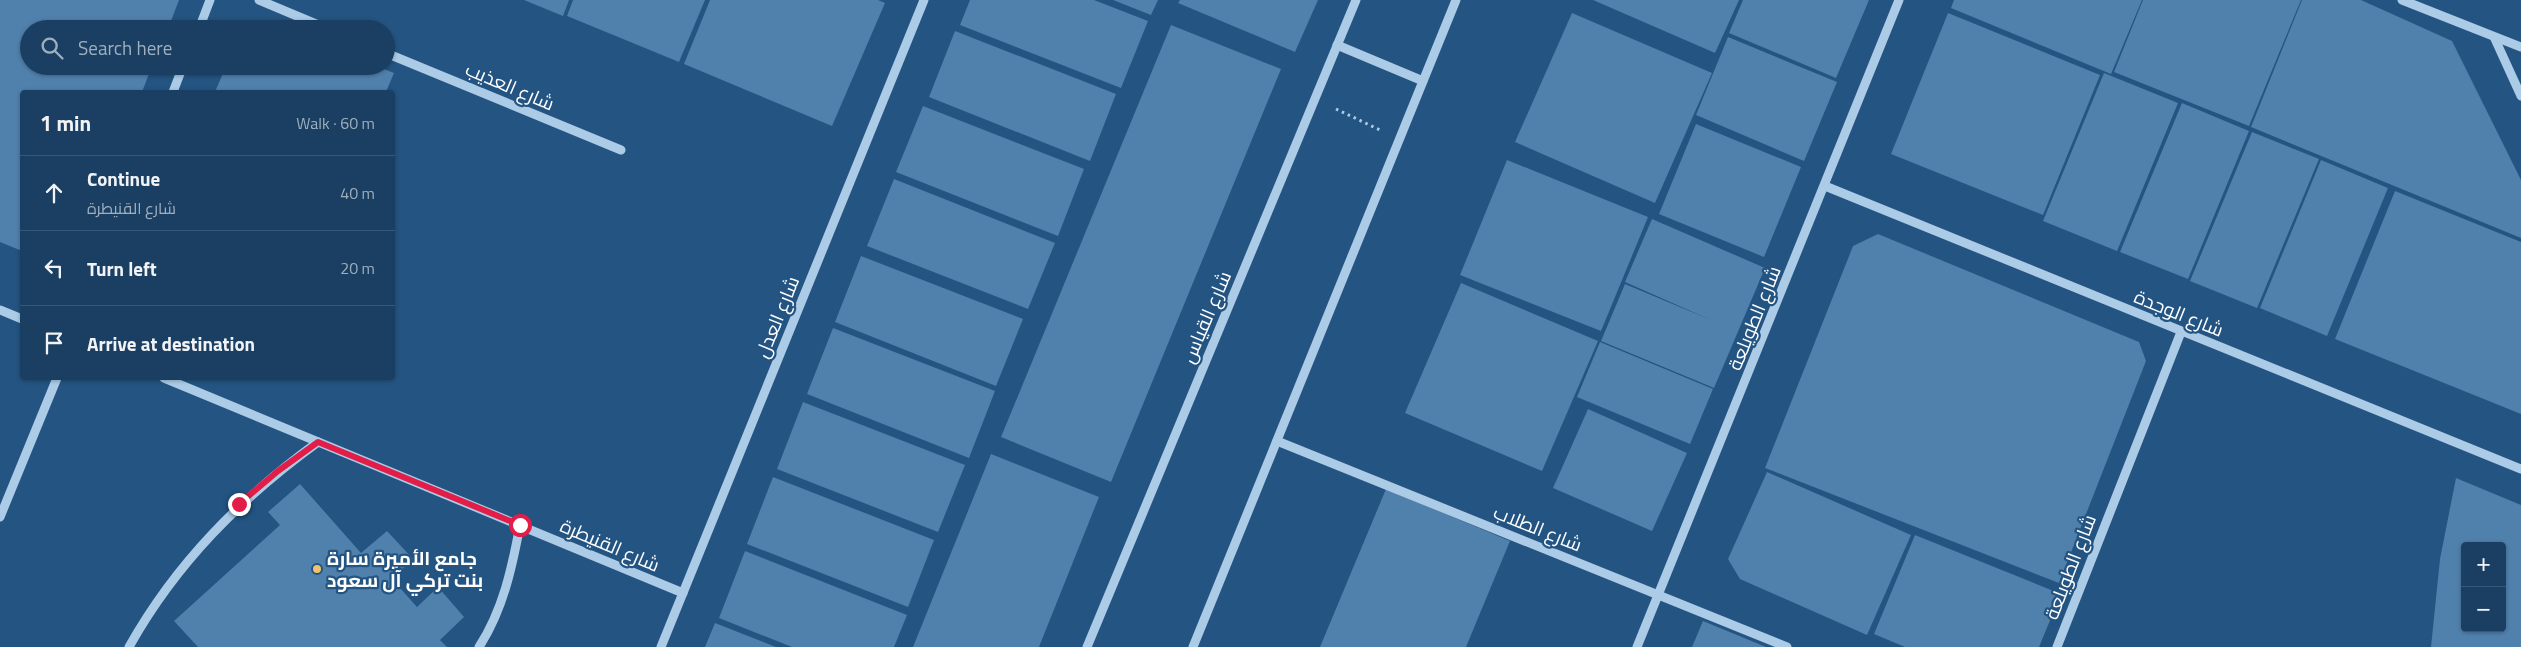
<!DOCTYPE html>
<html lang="en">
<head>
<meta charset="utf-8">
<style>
  :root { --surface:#1a3f62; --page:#274a6b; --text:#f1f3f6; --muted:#9fafbe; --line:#385877 }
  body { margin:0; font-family:"Titillium Web",Cairo,sans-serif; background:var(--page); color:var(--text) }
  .controls { position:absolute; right:15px; bottom:15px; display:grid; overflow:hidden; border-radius:5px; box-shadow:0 1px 4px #0004 }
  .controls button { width:45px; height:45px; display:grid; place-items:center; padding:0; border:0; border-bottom:1px solid var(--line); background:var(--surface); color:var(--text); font:25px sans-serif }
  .stop { position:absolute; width:15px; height:15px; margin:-11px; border:4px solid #e11d48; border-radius:50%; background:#fff }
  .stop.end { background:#e11d48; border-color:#fff; box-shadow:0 1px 5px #0008 }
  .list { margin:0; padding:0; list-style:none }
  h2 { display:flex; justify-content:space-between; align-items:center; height:65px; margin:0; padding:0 20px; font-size:21px }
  h2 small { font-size:16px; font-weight:400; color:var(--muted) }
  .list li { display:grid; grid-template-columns:32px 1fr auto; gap:15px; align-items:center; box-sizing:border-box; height:75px; padding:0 20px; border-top:1px solid var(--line) }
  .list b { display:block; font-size:19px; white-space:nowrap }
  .list p { margin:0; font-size:16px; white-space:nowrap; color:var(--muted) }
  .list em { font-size:16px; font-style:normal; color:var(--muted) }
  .icon { flex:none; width:28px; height:28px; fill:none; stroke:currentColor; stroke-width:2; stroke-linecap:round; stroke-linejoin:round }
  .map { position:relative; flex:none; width:2521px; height:647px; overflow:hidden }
  .search { position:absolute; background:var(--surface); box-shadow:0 1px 4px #0004; left:20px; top:20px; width:375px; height:55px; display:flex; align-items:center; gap:12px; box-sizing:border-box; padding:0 18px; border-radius:28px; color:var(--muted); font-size:19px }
  .panel { position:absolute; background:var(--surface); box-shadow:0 1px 4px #0004; left:20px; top:90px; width:375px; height:290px; border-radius:5px }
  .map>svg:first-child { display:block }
  .building { fill:#5080ac; fill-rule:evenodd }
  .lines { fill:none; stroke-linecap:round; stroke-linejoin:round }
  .path { stroke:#abcbe7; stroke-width:3; stroke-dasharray:2.5 4; stroke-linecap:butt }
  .minor { stroke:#abcbe7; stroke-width:9 }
  .route { stroke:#e11d48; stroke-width:6 }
  .poi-dot { fill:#f2c26e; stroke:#235482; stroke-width:2 }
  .labels { text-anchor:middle; stroke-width:4.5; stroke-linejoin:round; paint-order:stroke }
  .street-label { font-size:19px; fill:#fff; stroke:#235482 }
  .poi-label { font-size:19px; font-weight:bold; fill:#fff; stroke:#235482; text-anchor:start }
</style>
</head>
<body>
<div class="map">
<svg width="2521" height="647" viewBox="0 0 2521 647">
  <rect width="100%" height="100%" fill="#235482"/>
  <g class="building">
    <path d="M 0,0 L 179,0 L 168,29 L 29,29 L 29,66 L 152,66 L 142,92 L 22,92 L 22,251 L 0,242 Z"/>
    <path d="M 524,0 L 569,0 L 563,16 Z"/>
    <path d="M 573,0 L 705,0 L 679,62 L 567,16 Z"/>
    <path d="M 710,0 L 878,0 L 885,3 L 832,126 L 684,64 Z"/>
    <path d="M 970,0 L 1094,0 L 1148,21 L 1121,88 L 960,25 Z"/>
    <path d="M 1113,0 L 1158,0 L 1151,15 Z"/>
    <path d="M 1180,0 L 1318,0 L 1295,52 L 1178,3 Z"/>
    <path d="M 1593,0 L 1739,0 L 1715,53 Z"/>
    <path d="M 1743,0 L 1869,0 L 1836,78 L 1729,33 Z"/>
    <path d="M 1954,0 L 2142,0 L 2111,74 L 1951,8 Z"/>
    <path d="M 2143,0 L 2301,0 L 2249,126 L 2114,72 Z"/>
    <path d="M 2302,0 L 2361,0 L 2452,41 L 2521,180 L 2521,238 L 2251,127 Z"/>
    <path d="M 1572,13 L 1712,73 L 1655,203 L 1515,142 Z"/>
    <path d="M 1948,13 L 2100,75 L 2043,215 L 1891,154 Z"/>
    <path d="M 263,20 L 284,29 L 241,29 L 243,24 Z"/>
    <path d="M 1171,25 L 1281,69 L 1111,482 L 1001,437 Z"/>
    <path d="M 955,31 L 1116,94 L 1090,161 L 929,97 Z"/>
    <path d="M 1728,37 L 1837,82 L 1804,161 L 1696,115 Z"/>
    <path d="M 226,66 L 376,66 L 394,73 L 386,92 L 215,92 Z"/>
    <path d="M 2104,73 L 2178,103 L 2117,251 L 2043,221 Z"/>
    <path d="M 2182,103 L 2249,131 L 2188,279 L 2120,252 Z"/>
    <path d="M 923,106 L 1084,169 L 1058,236 L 896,172 Z"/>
    <path d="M 1696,124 L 1801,167 L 1764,257 L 1659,214 Z"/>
    <path d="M 2252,132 L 2319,159 L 2257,308 L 2190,281 Z"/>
    <path d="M 1507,160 L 1648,217 L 1601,331 L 1460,275 Z"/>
    <path d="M 2321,160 L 2388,188 L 2327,336 L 2260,308 Z"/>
    <path d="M 894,179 L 1055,243 L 1028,309 L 867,246 Z"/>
    <path d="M 2395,191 L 2521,242 L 2521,414 L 2335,339 Z"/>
    <path d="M 1652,219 L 1765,268 L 1714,388 L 1601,341 L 1625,284 L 1711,320 L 1625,282 Z"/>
    <path d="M 1878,234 L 2139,342 L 2146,361 L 2059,583 L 1765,468 L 1853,246 Z"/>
    <path d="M 861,256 L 1023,319 L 996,386 L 835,322 Z"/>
    <path d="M 1461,283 L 1598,341 L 1542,471 L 1405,413 Z"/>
    <path d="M 833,328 L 995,391 L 969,458 L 807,394 Z"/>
    <path d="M 1600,342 L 1713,389 L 1690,444 L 1577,397 Z"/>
    <path d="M 803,402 L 965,465 L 938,532 L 777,469 Z"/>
    <path d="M 1588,409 L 1687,453 L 1652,531 L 1553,488 Z"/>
    <path d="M 991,454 L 1099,497 L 1039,647 L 913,647 Z"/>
    <path d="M 1767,472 L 1911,535 L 1867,635 L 1740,579 L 1728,559 Z"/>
    <path d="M 773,477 L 934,540 L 908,607 L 747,544 Z"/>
    <path d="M 2456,478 L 2521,505 L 2521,647 L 2431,647 L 2440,559 ZM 2465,546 L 2502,546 L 2502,628 L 2465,628 Z"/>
    <path d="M 300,484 L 361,553 L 387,531 L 413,559 L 392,579 L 417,607 L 438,587 L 464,617 L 440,640 L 447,647 L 198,647 L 174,621 L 280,525 L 268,512 Z"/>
    <path d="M 1386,489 L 1510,541 L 1466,647 L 1320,647 Z"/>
    <path d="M 1915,535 L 2061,594 L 2039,647 L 1905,647 L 1874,634 Z"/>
    <path d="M 745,551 L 907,615 L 894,647 L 792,647 L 719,618 Z"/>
    <path d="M 1703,621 L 1766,647 L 1692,647 Z"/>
    <path d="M 715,623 L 776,647 L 705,647 Z"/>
  </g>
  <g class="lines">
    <path class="path" d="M 1336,109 L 1380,130"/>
    <g class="minor">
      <path d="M 259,0 L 328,29"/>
      <path d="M 2402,0 L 2521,47"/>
      <path d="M 199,29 L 210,0"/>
      <path d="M 2495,39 L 2521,96"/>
      <path d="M 1337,45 L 1423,81"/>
      <path d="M 386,53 L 621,150"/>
      <path d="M 173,92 L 183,66"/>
      <path d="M 1825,186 L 2521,469"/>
      <path d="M 0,310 L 22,319"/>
      <path d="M 164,378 L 683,593"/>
      <path d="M 1277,441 L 1787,647"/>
      <path d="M 0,517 L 57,378"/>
      <path d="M 129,647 C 176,563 241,498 318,442"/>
      <path d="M 479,647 C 503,610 512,568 520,525"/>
      <path d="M 661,647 L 924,0"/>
      <path d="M 1087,647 L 1356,0"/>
      <path d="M 1193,647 L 1456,0"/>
      <path d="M 1637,647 L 1899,0"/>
      <path d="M 2057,647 L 2181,332"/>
    </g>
  </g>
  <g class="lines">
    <path class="route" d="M 239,504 L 278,471 L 318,442 L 520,525"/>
  </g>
  <circle class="poi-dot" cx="317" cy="569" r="5"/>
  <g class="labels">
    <g class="street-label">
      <text transform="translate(510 86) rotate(23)" y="7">شارع العذيب</text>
      <text transform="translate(2179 313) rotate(22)" y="7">شارع الوجدة</text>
      <text transform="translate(777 317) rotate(-68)" y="7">شارع العدل</text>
      <text transform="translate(1206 317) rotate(-67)" y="7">شارع القياس</text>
      <text transform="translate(1754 318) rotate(-68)" y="7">شارع الطويلعة</text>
      <text transform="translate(1538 528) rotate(22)" y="7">شارع الطلاب</text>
      <text transform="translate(610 545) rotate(23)" y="7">شارع القنيطرة</text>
      <text transform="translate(2070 567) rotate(-69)" y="7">شارع الطويلعة</text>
    </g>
    <g class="poi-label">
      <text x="327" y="565">جامع الأميرة سارة<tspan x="327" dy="22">بنت تركي آل سعود</tspan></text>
    </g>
  </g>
</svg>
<div class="controls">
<button>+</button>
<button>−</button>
</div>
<div class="stop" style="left:520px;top:525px"></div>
<div class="stop end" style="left:239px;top:504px"></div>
<div class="search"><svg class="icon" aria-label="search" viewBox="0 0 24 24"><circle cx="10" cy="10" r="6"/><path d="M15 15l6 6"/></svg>Search here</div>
<section class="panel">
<h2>1 min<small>Walk · 60 m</small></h2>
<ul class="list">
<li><svg class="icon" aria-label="ahead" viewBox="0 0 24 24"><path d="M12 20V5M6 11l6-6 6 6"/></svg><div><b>Continue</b><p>شارع القنيطرة</p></div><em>40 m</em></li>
<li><svg class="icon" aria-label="left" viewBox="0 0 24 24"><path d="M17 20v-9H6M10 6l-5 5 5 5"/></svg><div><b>Turn left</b></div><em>20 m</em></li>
<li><svg class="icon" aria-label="arrive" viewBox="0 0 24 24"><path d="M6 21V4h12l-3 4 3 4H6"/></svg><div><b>Arrive at destination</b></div></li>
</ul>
</section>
</div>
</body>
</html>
